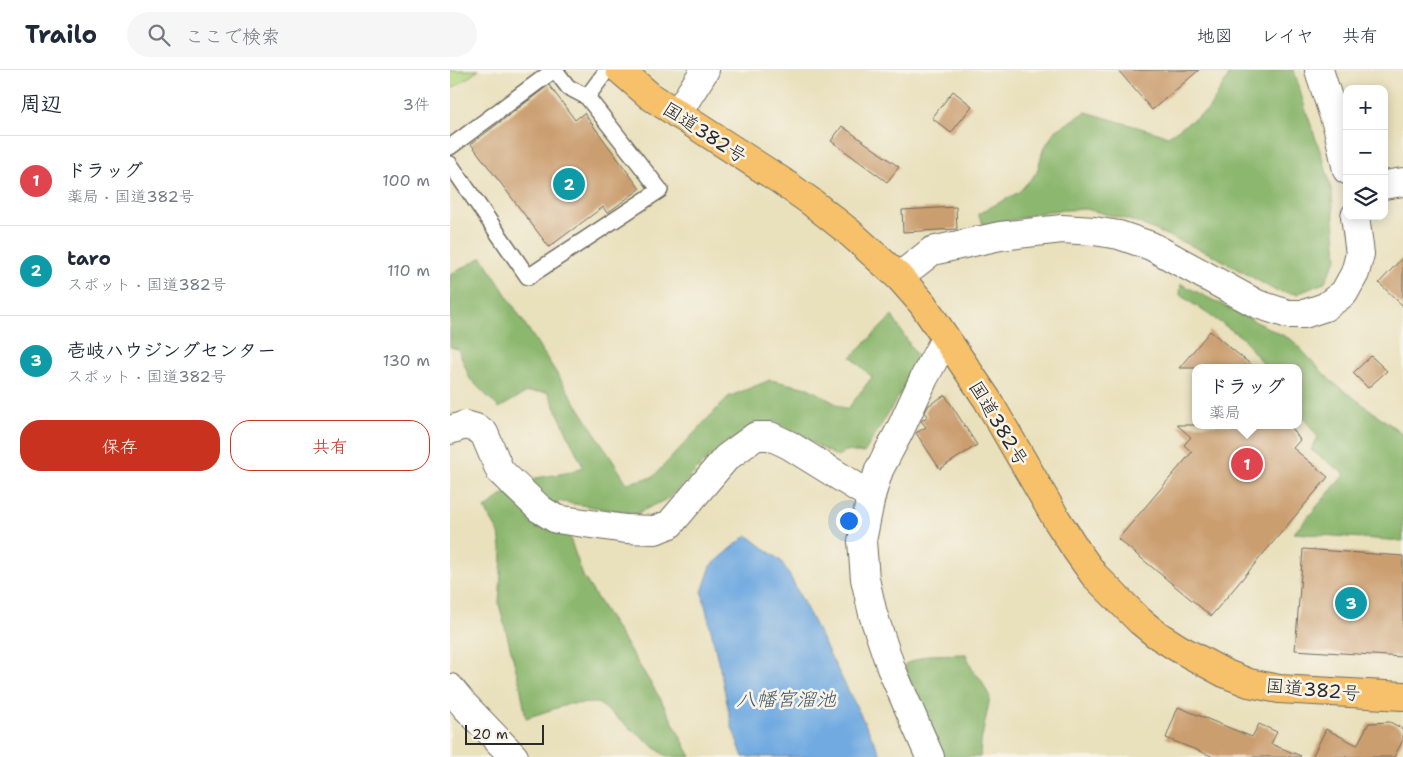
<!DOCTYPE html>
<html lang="ja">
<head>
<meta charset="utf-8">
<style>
  :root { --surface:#fff; --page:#f6f6f7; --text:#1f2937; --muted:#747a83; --line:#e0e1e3; --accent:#c8321e }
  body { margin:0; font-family:"Shantell Sans","Klee One",sans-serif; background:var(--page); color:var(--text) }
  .controls { position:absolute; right:15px; top:15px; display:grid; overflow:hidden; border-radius:10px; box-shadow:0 2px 12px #0003 }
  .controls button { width:45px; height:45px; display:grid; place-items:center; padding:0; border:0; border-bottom:1px solid var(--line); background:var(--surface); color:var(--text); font:25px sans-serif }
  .scale { position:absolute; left:15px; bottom:12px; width:79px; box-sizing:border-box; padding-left:5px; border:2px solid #2b2b2b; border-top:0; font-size:14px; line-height:18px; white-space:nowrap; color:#2b2b2b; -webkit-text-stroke:4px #f7f3e8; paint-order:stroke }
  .you { position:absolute; left:398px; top:450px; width:18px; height:18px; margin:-12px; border:4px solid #fff; border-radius:50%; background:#1a73e8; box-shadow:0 0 0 8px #1a73e833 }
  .badge { display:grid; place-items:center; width:32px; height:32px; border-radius:50%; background:var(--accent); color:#fff; font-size:16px; font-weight:700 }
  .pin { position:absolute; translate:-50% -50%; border:2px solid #fff; box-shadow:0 1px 5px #0006 }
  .popup { position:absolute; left:742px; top:294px; width:110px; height:65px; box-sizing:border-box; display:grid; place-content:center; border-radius:10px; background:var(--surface); filter:drop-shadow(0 1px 4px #0005); font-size:16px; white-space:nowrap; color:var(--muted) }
  .popup b { font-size:19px; color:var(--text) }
  .popup::after { content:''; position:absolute; left:50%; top:100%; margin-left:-10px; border:10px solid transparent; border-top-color:var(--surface) }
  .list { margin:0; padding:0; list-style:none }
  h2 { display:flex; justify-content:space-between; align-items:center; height:65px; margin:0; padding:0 20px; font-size:21px }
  h2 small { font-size:16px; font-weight:400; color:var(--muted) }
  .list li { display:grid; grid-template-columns:32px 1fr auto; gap:15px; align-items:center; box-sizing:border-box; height:90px; padding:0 20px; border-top:1px solid var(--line) }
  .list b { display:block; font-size:19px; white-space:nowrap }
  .list p { margin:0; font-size:16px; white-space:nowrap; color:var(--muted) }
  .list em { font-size:16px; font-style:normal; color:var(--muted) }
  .actions { display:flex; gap:10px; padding:15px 20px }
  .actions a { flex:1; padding:11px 0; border:1px solid var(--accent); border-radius:20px; text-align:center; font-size:18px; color:var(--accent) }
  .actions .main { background:var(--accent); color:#fff }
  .icon { flex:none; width:28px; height:28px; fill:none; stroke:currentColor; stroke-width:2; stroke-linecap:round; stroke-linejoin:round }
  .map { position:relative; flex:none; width:953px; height:687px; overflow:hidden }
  header { display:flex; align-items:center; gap:30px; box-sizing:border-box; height:70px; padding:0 25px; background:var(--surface); border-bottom:1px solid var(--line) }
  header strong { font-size:24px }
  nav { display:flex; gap:28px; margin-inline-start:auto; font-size:18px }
  .search { width:350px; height:45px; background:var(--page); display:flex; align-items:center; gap:12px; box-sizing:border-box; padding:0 18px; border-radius:28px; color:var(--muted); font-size:19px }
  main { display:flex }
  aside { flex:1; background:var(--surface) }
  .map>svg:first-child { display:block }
  .green { fill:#b1d67f; stroke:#6e8055 }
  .forest { fill:#8cb76e; stroke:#5c714c }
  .water { fill:#71aae1; stroke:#4e6a86 }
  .building { fill:#cb9e6f }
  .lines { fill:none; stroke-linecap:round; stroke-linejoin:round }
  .service-casing { stroke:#6e6a5e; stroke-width:18 }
  .minor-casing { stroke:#6e6a5e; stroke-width:30 }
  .trunk-casing { stroke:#6e6a5e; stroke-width:30 }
  .service { stroke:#fff; stroke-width:15 }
  .minor { stroke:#fff; stroke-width:28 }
  .trunk { stroke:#f6c16b; stroke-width:28 }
  .labels { text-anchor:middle; stroke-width:5; stroke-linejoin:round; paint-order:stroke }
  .street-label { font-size:19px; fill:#2b2b2b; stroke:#f7f3e8 }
  .water-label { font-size:20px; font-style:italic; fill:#44576b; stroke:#f7f3e8 }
</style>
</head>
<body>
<header>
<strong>Trailo</strong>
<div class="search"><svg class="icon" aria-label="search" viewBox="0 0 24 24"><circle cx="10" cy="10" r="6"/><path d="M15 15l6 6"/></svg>ここで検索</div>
<nav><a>地図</a><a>レイヤ</a><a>共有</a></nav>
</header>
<main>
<aside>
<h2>周辺<small>3件</small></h2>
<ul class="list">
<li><span class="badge" style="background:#e0444e">1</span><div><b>ドラッグ</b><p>薬局 · 国道382号</p></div><em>100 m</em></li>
<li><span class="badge" style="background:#0f9aa8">2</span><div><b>taro</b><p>スポット · 国道382号</p></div><em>110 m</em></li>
<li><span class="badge" style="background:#0f9aa8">3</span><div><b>壱岐ハウジングセンター</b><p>スポット · 国道382号</p></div><em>130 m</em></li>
</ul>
<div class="actions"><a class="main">保存</a><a>共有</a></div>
</aside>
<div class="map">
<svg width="953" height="687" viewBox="0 0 953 687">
  <rect width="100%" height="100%" fill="#f7f3e8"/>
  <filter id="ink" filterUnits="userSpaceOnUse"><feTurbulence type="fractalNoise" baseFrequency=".02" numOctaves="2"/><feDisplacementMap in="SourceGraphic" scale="10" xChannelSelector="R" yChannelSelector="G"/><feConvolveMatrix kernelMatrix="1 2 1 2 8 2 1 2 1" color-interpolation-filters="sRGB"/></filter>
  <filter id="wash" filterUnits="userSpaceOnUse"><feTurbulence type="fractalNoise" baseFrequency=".0096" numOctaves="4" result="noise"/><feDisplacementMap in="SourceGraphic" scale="20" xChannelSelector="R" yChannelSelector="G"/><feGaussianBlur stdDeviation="1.12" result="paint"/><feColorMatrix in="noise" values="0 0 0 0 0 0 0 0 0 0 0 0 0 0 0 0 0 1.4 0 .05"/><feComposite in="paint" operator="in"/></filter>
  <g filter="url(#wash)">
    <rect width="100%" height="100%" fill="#e9e0bc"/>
    <path class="green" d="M 0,0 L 29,0 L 0,20 Z"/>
    <g class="forest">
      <path d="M 779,0 L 844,0 L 855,38 L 874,92 L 882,122 L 887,188 L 874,213 L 847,224 L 826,221 L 765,186 L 686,152 L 636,139 L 599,141 L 535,157 L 528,144 L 569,122 L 587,102 L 593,80 L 605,61 L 636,42 L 718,66 L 758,40 L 778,7 Z"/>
      <path d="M 32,187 L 177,413 L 203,407 L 278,327 L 320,310 L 358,318 L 397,340 L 422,307 L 401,287 L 442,246 L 470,291 L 414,383 L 395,381 L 388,387 L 324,351 L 274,373 L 219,428 L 186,444 L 107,431 L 133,506 L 210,628 L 241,687 L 217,687 L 148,633 L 119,634 L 76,648 L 70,615 L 49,534 L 52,485 L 49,463 L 35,439 L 55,423 L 86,408 L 116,403 L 133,397 L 98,322 L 77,322 L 49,338 L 20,309 L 8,279 L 0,277 L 0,205 Z"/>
      <path d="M 731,214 L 842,270 L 881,311 L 953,364 L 953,471 L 844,463 L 895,404 L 861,380 L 868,367 L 848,341 L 848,298 L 816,298 L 793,268 L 730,225 Z"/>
      <path d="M 516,584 L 523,601 L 530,608 L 540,627 L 531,672 L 530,687 L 490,687 L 458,614 L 455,594 L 478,585 Z"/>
    </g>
    <path class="water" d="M 297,465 L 331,491 L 339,504 L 432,687 L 293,687 L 282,657 L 270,599 L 252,522 L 261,496 Z"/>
    <g id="blocks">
      <g class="building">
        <path d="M 668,0 L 749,0 L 702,40 Z"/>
        <path d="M 99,15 L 125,50 L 134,43 L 190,119 L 157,143 L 153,137 L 99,177 L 21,74 Z"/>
        <path d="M 503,21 L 522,36 L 501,63 L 482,48 Z"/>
        <path d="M 392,56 L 449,97 L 437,112 L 381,71 Z"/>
        <path d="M 506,137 L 507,159 L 453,162 L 452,140 Z"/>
        <path d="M 953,187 L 953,236 L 929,213 Z"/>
        <path d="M 760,261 L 805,298 L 729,298 Z"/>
        <path d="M 921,286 L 937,301 L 918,318 L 903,303 Z"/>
        <path d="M 495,325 L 527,375 L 490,399 L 466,363 L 476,357 L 471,351 L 478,346 L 475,342 L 479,335 Z"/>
        <path d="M 727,355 L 840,355 L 850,370 L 843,378 L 878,407 L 761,546 L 668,469 L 742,382 L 734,375 L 741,367 Z"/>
        <path d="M 853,479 L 953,486 L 953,587 L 845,580 Z"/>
        <path d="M 728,637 L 802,667 L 809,654 L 827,662 L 821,674 L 851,686 L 850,687 L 764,687 L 716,668 Z"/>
        <path d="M 940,652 L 953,659 L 953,670 L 944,687 L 862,687 L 876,659 L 907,675 L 919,653 Z"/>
      </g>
    </g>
  </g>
  <g filter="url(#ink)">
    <use href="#blocks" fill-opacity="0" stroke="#6e6a5e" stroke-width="1"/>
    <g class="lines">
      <g class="service-casing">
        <g id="service">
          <path d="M 137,27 L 157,0"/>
          <path d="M 0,77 L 104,0"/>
          <path d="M 0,94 L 78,207 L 210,120 L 137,27 L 118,17 L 105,0"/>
        </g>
      </g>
      <g class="minor-casing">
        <g id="minor">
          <path d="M 869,0 L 888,59 L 897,100"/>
          <path d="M 227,44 L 255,0"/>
          <path d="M 934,115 L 953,112"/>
          <path d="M 449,207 L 482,181 L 550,166 L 612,159 L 644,161 L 669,165 L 701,176 L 807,234 L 838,244 L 854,244 L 875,237 L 894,223 L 905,203 L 910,184 L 905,146"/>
          <path d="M 0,360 L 15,355 L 26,358 L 34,363 L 50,401 L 90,439 L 106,449 L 176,459 L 205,460 L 220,454 L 276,388 L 306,366 L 320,366 L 339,375 L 421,426"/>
          <path d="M 0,618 L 15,636 L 64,687"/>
          <path d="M 480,687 L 441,598 L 423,544 L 415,509 L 412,471 L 421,426 L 429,400 L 450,360 L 474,308 L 495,269"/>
        </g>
      </g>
      <g class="trunk-casing">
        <path id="trunk" d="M 170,0 L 200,26 L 330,110 L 360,131 L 399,162 L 449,207 L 472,233 L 537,329 L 607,450 L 627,481 L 644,505 L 690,551 L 706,564 L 728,578 L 774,603 L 799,613 L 829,619 L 953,626"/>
      </g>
      <use href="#service" class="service"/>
      <use href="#minor" class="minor"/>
      <use href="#trunk" class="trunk"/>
    </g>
  </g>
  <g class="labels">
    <g class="street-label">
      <text transform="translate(255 62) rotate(33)" y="7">国道382号</text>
      <text transform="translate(549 353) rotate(59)" y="7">国道382号</text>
      <text transform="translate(863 619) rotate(5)" y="7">国道382号</text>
    </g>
    <g class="water-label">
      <text x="336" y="636">八幡宮溜池</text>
    </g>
  </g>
</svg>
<div class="controls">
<button>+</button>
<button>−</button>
<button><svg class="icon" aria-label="layers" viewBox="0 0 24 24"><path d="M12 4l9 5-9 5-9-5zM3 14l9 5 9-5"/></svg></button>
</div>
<div class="scale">20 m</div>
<div class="you"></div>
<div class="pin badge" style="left:797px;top:394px;background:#e0444e">1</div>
<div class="popup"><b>ドラッグ</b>薬局</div>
<div class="pin badge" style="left:119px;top:114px;background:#0f9aa8">2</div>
<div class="pin badge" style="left:901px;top:533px;background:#0f9aa8">3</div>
</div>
</main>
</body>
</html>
